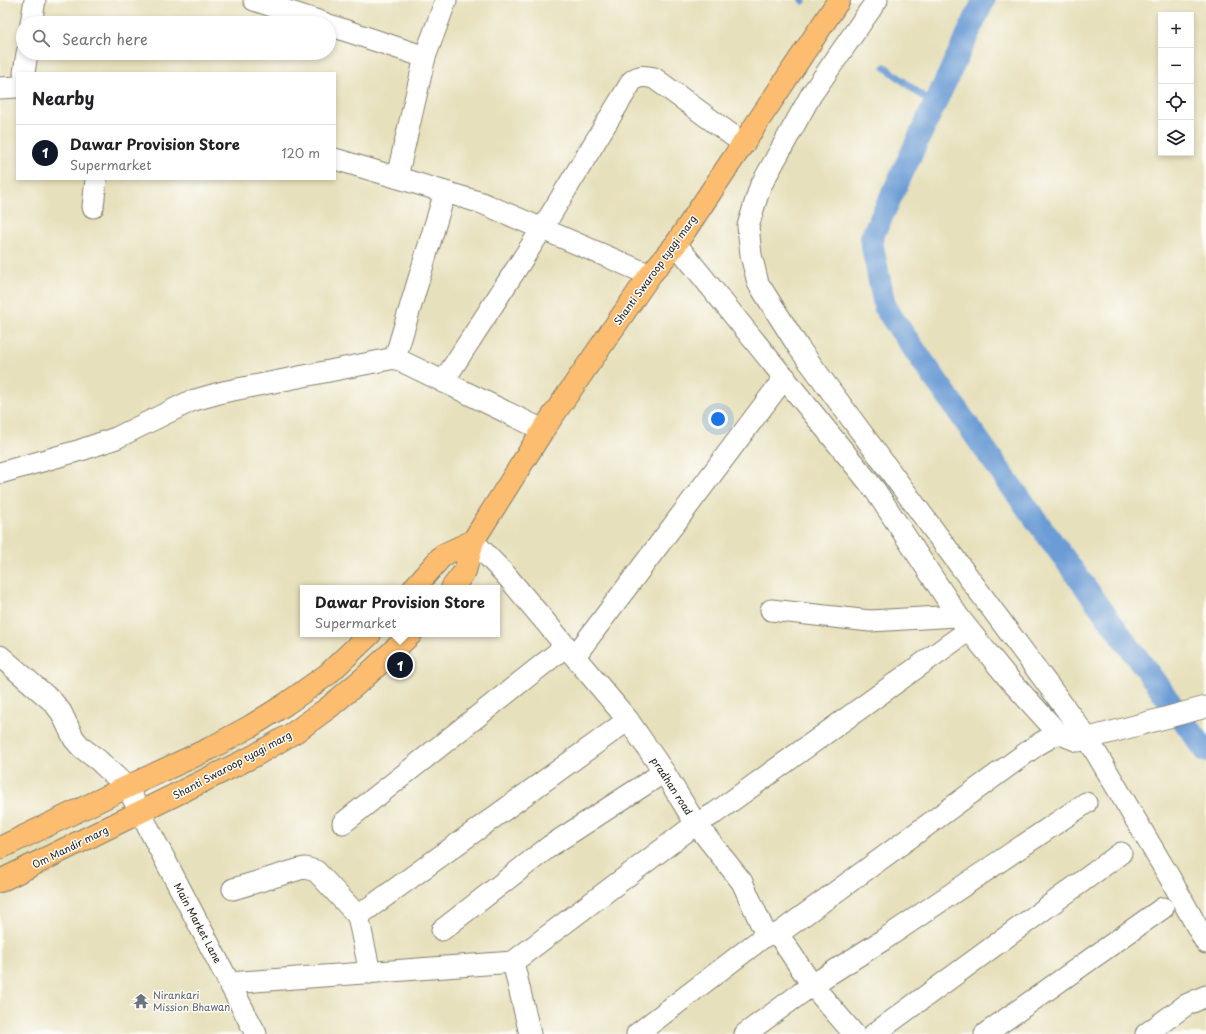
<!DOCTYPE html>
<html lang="en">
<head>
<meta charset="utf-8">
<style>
  :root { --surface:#fff; --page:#f6f6f6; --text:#202124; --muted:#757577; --line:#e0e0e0; --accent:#111827 }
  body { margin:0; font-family:"Playpen Sans",sans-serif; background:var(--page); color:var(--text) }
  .controls { position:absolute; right:12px; top:12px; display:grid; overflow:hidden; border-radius:0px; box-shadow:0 2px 6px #0003 }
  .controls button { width:36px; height:36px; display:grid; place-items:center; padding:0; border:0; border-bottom:1px solid var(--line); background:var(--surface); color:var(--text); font:20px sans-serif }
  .you { position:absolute; left:718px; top:419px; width:14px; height:14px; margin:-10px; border:3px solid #fff; border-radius:50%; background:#1a73e8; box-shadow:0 0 0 6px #1a73e833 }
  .badge { display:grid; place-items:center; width:26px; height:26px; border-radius:50%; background:var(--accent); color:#fff; font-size:13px; font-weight:700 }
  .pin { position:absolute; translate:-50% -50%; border:2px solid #fff; box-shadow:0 1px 4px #0006 }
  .popup { position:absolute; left:300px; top:585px; width:200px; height:52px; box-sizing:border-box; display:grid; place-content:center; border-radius:0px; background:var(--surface); filter:drop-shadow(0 1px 3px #0005); font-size:13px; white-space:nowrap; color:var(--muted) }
  .popup b { font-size:15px; color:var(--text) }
  .popup::after { content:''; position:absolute; left:50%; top:100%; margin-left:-8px; border:8px solid transparent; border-top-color:var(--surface) }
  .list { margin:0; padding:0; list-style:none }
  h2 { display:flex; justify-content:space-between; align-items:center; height:52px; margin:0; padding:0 16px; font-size:17px }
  h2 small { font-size:13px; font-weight:400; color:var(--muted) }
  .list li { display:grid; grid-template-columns:26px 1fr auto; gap:12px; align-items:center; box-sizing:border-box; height:56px; padding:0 16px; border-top:1px solid var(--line) }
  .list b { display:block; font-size:15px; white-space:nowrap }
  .list p { margin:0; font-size:13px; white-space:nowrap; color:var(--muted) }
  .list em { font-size:13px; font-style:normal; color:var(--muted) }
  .icon { flex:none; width:22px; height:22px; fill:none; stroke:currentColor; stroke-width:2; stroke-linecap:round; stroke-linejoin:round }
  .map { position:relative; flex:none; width:1206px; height:1034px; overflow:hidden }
  .search { position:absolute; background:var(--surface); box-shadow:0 2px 6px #0003; left:16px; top:16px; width:320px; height:44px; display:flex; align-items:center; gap:10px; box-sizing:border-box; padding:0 14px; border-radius:22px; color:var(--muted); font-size:15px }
  .panel { position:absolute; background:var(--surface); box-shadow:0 2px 6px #0003; left:16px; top:72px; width:320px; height:108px; border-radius:0px }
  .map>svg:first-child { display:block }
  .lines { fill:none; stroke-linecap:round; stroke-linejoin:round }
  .stream { stroke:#6c9cd5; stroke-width:7 }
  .canal { stroke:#6c9cd5; stroke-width:23 }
  .minor-casing { stroke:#827e6c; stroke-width:23 }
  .major-casing { stroke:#827e6c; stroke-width:24 }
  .minor { stroke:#fff; stroke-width:21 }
  .major { stroke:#fcbd6f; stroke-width:22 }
  .labels { text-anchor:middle; stroke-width:3; stroke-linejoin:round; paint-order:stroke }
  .street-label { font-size:10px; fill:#1c1c1c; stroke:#fdfcf7 }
  .worship-label { font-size:10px; fill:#5b616d; stroke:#fdfcf7; text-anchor:start }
</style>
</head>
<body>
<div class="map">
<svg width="1206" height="1034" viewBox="0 0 1206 1034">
  <rect width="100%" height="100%" fill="#fdfcf7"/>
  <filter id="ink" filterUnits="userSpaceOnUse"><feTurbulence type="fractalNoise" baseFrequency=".025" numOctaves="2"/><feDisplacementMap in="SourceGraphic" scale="8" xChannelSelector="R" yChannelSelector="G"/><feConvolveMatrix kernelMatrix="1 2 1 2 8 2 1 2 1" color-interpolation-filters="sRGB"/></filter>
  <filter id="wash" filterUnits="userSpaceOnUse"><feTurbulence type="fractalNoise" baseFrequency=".012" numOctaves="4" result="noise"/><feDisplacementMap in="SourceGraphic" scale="16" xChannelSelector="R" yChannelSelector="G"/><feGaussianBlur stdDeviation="0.9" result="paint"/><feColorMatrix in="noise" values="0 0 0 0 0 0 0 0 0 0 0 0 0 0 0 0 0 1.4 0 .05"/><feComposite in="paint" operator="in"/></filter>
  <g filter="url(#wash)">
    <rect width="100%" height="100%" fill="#e7e0bc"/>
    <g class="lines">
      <g class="stream">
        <path d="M 802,0 L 803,1"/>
        <path d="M 885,67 L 934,105"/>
      </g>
      <path class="canal" d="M 984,0 L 871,239 L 885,308 L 1008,482 L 1206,751"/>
    </g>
  </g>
  <g filter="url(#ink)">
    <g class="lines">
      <g class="minor-casing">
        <g id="minor">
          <path d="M 254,0 L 324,23"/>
          <path d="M 877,0 L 811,95 L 760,187 L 748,226 L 751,255 L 758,283 L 799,348 L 1088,739 L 1170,878 L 1206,943"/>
          <path d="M 31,23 L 35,0"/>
          <path d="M 329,25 L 425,57"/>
          <path d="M 24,73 L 27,53"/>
          <path d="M 0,88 L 17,87"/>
          <path d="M 335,159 L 482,203 L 650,275"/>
          <path d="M 397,177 L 425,57 L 446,0"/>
          <path d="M 93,207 L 96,179"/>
          <path d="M 676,244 L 875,490 L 958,616 L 969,630 L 1008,678 L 1058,733 L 1078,741 L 1206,707"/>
          <path d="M 395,358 L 445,192"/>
          <path d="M 443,382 L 542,229 L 632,81 C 639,75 645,76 654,78 L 744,144"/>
          <path d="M 0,473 L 81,450 L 116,438 L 191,401 L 223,392 L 395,358 L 543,430"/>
          <path d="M 473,541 L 505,574 L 628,720 L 664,772 L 696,824 L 742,882 L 766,935 L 778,934 L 812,985 L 854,1034"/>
          <path d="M 771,610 L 870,621 L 958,616"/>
          <path d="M 0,656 L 53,702 L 61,712 L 74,739 L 82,748 L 98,760 L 127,787 L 256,1034"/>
          <path d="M 575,656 L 785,377"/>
          <path d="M 343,823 L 566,646"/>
          <path d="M 233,889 L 300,869 L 305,868 L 316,871 L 358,916"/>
          <path d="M 442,930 L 550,846 L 664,772"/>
          <path d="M 778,934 L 1037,745 L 1058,733"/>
          <path d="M 370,973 L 358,916 L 628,720"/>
          <path d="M 229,983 L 513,962"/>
          <path d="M 530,1034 L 513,962 L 696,824 L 715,813 L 969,630"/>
          <path d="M 637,1034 L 766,935"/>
          <path d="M 745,1034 L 812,985 L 883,940 L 1086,803"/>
          <path d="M 874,1034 L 1121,853"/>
          <path d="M 985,1034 L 1163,908"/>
          <path d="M 1146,1034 L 1186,1005 L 1206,996"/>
        </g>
      </g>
      <g class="major-casing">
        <g id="major">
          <path d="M 414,588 L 443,555 L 473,541"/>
          <path d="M 452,588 L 465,571 L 473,541 L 543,430 L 650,275 L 676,244 L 839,0"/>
          <path d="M 0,848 L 127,787 L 209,749 L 251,726 L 286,704 L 328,674 L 370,634"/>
          <path d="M 0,881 L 254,756 L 295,732 L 328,708 L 365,677 L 411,634"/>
        </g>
      </g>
      <use href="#minor" class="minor"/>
      <use href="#major" class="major"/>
    </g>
  </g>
  <defs>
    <g id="temple-bare" transform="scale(1.2)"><path d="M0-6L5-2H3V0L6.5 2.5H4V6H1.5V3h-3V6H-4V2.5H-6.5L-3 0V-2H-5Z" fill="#6b7280" stroke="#fdfcf7" stroke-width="2.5" paint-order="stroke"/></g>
  </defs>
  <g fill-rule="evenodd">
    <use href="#temple-bare" x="141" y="1001"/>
  </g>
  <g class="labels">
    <g class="street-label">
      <text transform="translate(655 270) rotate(-54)" y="4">Shanti Swaroop tyagi marg</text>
      <text transform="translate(232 765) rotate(-28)" y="4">Shanti Swaroop tyagi marg</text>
      <text transform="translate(672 786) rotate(57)" y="4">pradhan road</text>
      <text transform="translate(70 847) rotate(-26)" y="4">Om Mandir marg</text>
      <text transform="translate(198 923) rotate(62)" y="4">Main Market Lane</text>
    </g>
    <g class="worship-label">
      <text x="153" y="999">Nirankari<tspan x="153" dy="12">Mission Bhawan</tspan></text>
    </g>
  </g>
</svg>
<div class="controls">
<button>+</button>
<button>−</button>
<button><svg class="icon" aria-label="locate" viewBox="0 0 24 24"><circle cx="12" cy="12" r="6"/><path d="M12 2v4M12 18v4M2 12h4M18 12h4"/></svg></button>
<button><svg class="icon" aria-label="layers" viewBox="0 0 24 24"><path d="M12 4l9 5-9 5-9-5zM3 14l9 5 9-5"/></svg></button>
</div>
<div class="you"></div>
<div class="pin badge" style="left:400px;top:665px">1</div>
<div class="popup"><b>Dawar Provision Store</b>Supermarket</div>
<div class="search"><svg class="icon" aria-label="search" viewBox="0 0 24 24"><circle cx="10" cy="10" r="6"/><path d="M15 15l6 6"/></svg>Search here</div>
<section class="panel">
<h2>Nearby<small></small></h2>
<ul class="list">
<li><span class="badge">1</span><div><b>Dawar Provision Store</b><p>Supermarket</p></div><em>120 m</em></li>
</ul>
</section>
</div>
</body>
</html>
